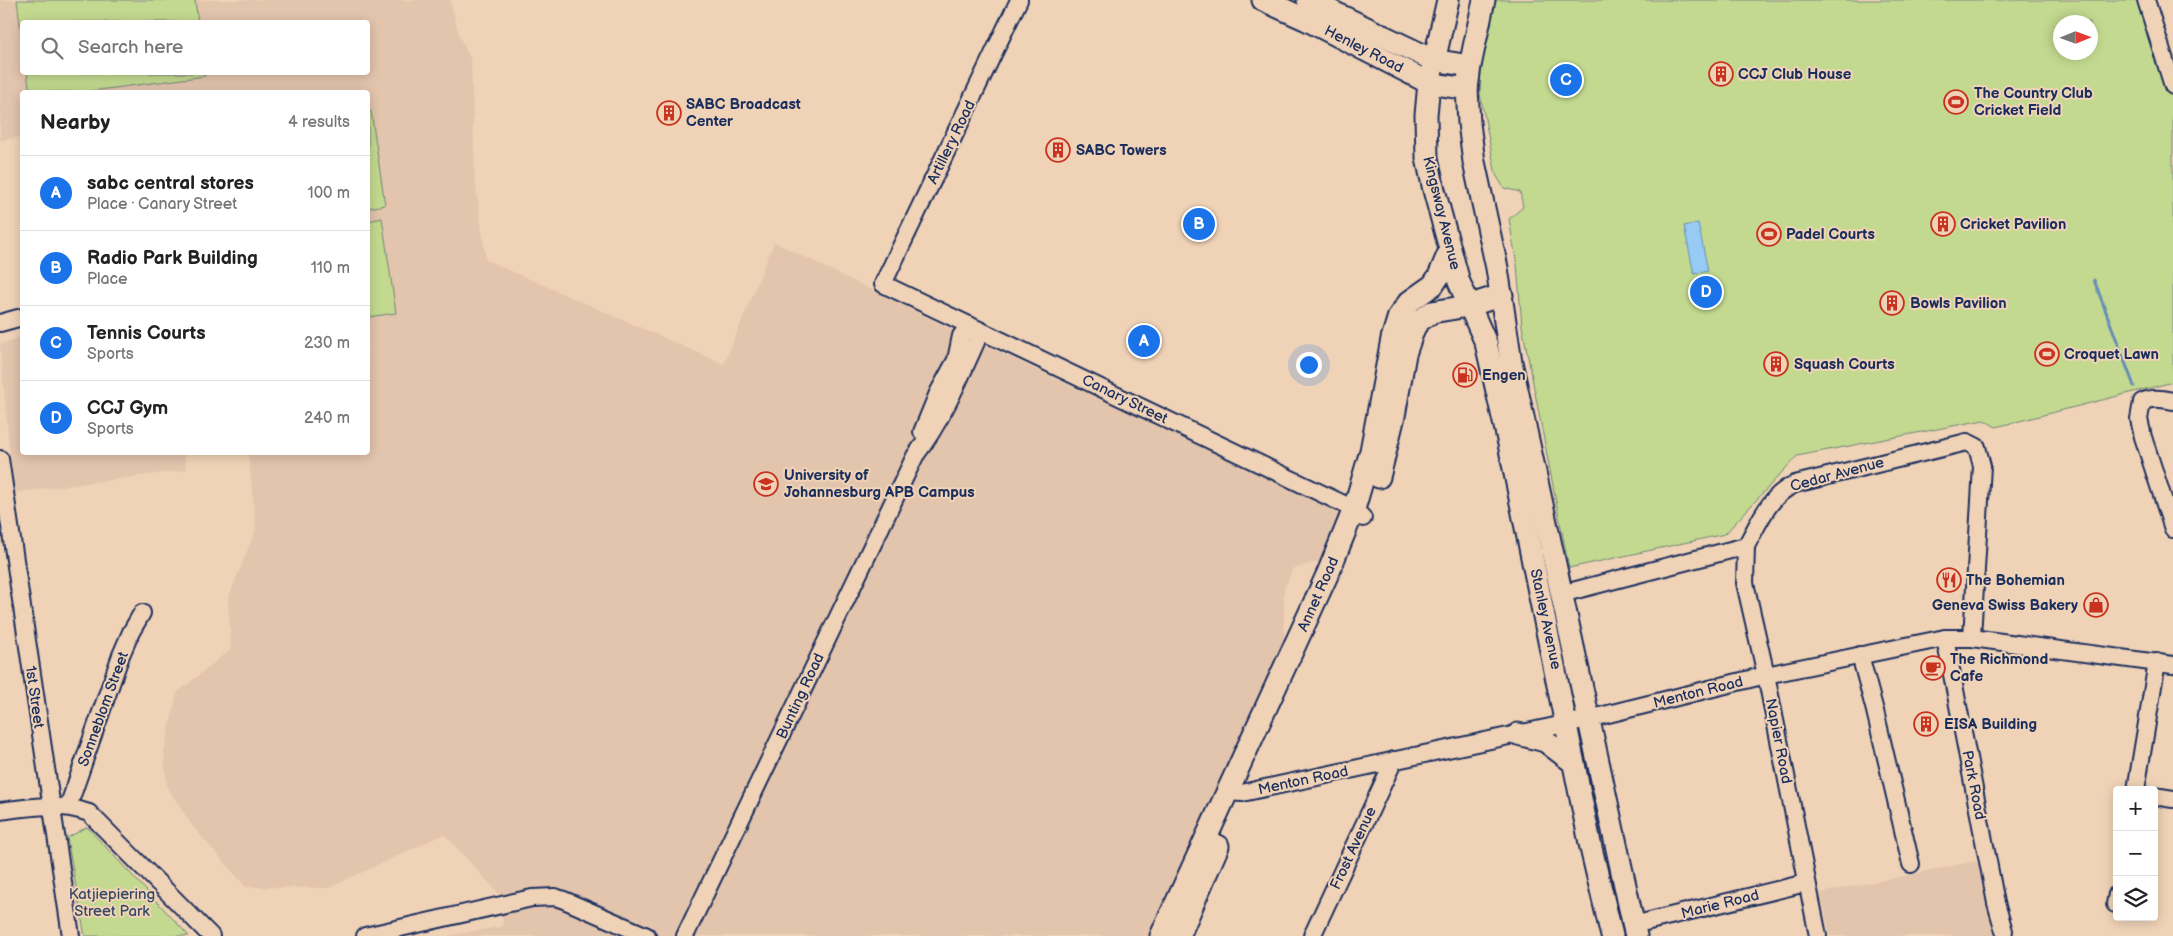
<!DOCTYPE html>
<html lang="en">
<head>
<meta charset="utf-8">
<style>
  :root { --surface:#fff; --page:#f2f2f2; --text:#222; --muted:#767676; --line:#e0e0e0; --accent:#1a73e8 }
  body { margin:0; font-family:"Balsamiq Sans",sans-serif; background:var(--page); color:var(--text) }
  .controls { position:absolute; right:15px; bottom:15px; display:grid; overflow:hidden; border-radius:5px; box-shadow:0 2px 12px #0003 }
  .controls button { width:45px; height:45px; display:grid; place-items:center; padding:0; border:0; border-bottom:1px solid var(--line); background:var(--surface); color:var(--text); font:25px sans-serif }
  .compass { position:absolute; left:2053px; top:15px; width:45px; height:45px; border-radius:50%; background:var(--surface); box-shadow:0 2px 12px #0003; rotate:89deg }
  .you { position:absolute; left:1308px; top:364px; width:18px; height:18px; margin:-12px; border:4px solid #fff; border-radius:50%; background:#1a73e8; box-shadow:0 0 0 8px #1a73e833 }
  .badge { display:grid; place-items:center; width:32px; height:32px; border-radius:50%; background:var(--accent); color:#fff; font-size:16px; font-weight:700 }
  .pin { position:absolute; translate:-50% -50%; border:2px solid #fff; box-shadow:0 1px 5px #0006 }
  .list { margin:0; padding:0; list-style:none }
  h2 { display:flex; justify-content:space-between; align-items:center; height:65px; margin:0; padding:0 20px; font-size:21px }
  h2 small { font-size:16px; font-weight:400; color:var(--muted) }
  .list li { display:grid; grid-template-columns:32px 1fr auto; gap:15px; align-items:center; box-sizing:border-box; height:75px; padding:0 20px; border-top:1px solid var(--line) }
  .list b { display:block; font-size:19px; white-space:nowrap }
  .list p { margin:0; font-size:16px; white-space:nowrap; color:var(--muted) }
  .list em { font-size:16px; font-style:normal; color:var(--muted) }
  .icon { flex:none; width:28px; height:28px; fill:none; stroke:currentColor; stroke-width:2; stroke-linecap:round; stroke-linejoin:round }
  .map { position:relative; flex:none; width:2173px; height:936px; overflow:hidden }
  .search { position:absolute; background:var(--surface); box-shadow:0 2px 12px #0003; left:20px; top:20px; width:350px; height:55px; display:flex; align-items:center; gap:12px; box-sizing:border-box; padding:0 18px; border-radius:5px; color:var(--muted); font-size:19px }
  .panel { position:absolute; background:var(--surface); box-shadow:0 2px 12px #0003; left:20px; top:90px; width:350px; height:365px; border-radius:5px }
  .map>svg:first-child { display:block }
  .built { fill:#e3c4ad; fill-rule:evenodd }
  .green { fill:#c3d98f; stroke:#6f8476; fill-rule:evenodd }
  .water { fill:#97cbf4; stroke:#658db8 }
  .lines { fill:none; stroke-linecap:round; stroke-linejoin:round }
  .stream { stroke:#658db8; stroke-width:3 }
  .minor-casing { stroke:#1b2f5e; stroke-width:20 }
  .major-casing { stroke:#1b2f5e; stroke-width:25 }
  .minor { stroke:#f0d3b7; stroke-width:16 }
  .major { stroke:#f0d3b7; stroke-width:21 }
  .labels { text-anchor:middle; stroke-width:4; stroke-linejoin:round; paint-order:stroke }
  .street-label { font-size:15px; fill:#1b2f5e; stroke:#f0d3b7 }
  .poi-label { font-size:15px; font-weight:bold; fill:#1b2f5e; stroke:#f0d3b7; text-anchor:start }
  .park-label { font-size:15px; fill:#344865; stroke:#f0d3b7 }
</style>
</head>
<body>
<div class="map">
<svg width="2173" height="936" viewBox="0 0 2173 936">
  <rect width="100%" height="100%" fill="#f0d3b7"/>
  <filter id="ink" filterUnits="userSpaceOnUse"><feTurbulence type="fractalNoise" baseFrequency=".02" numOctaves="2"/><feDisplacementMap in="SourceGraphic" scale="10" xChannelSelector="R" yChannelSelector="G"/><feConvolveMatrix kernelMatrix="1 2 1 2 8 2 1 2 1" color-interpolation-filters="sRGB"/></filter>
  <g filter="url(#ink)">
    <g class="built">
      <path d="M 0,0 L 450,0 L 459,35 L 471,60 L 475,180 L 486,260 L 724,364 L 774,242 L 984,345 L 1348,516 L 1328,559 L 1293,569 L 1284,589 L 1284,647 L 1148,936 L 447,936 L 503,926 L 501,896 L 444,834 L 329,888 L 246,887 L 193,827 L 167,787 L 164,752 L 177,693 L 231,649 L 228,599 L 256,529 L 248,453 L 368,452 L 368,92 L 22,92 L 22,137 L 0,140 ZM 22,22 L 368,22 L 368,72 L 22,72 Z"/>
      <path d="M 22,337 L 22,452 L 184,453 L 186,470 L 13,493 L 0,344 Z"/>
      <path d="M 1977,861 L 1995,936 L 1830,936 L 1820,893 Z"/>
    </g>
    <g class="green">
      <path d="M 17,0 L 195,0 L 198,22 L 22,22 L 22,40 Z"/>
      <path d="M 1494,0 L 2147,0 L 2173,82 L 2173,382 L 1996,427 L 1984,420 L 1797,456 L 1725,534 L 1569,568 L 1522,326 L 1517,265 L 1509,219 L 1523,207 L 1520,192 L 1504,188 L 1496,175 L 1480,94 L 1481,64 ZM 2060,22 L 2090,22 L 2090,52 L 2060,52 Z"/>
      <path d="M 205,73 L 205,76 L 84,92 L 30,92 L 27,73 Z"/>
      <path d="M 371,111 L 385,205 L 368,208 L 368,112 Z"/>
      <path d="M 382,218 L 396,313 L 368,317 L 368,221 Z"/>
      <path d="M 87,827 L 189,936 L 85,936 L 67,838 Z"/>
    </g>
    <path class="water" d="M 1698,223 L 1708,271 L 1694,274 L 1684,226 Z"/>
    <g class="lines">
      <path class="stream" d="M 2094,280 L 2134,386"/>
      <g class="minor-casing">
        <g id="minor">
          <path d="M 1019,0 L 883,284 L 1354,509 L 1363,518"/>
          <path d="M 2146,0 L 2173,86"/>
          <path d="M 0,323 L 22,317"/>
          <path d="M 2173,401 C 2162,399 2152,397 2142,402 L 2139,419 L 2143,437 L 2173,529"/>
          <path d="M 922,432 L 938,393 L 956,360 L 961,336 L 969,325"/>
          <path d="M 0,459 L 71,936"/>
          <path d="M 1746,546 L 1745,583 L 1766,675 L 1818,936"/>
          <path d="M 1561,594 L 1746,546 C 1759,523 1769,495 1795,484 L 1967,442 L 1977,447 L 1982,466 L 1972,638"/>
          <path d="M 1945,638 L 1996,903 L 2004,931"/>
          <path d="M 1860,655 L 1875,711 L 1911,864"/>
          <path d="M 2136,790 L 2157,662"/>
          <path d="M 1227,792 L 1242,793 L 1588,719 L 1766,675 L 1945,638 L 1972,638 L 2173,665"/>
          <path d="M 2154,796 L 2173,799"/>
          <path d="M 68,807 L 121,655 L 131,632 L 142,613"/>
          <path d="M 0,811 C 31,807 59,802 89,813 L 211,936"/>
          <path d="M 2115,904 L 2117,894"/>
          <path d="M 1633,925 L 1806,883"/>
          <path d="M 365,936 L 532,898 L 555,897 L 564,900 L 647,936"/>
          <path d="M 685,936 L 915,456 C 944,418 962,373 981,331"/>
          <path d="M 1312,936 L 1394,760"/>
        </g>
      </g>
      <g class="major-casing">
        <g id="major">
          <path d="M 1263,0 L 1305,19 L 1429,83 L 1467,89"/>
          <path d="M 1308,0 L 1433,60 L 1470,66"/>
          <path d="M 1448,0 L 1429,83 L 1426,115 L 1427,158 L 1434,190 L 1459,282 L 1486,343 L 1509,444 L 1591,848 L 1612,936"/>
          <path d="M 1484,0 L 1470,66 L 1467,89 L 1469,123 L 1474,162 L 1497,268 L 1511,362 L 1636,936"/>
          <path d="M 1379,477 L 1394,416 L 1405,354 L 1414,328 L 1419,321 L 1432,312 L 1468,306 L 1502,295"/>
          <path d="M 1518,734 L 1545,741 L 1574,763"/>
          <path d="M 1161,936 L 1328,573 L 1354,509 L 1371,451 L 1392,339 L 1399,316 L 1409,302 L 1433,285 L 1439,276 L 1450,250"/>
          <path d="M 1179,936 L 1218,846"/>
        </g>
      </g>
      <use href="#minor" class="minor"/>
      <use href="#major" class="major"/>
    </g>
  </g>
  <defs>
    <g id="building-ring" transform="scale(1.25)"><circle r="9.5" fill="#f0d3b7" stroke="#c8321e" stroke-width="1.5"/><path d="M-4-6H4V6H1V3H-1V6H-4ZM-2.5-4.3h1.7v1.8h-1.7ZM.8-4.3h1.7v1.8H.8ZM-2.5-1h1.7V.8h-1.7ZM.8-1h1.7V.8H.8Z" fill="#c8321e"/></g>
    <g id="stadium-ring" transform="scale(1.25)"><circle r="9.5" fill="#f0d3b7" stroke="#c8321e" stroke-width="1.5"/><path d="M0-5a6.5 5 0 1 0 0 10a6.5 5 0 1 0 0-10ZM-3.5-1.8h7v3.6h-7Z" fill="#c8321e"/></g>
    <g id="fuel-ring" transform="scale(1.25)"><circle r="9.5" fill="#f0d3b7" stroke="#c8321e" stroke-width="1.5"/><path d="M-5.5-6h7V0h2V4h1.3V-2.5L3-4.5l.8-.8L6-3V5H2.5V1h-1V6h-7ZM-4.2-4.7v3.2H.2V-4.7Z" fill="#c8321e"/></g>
    <g id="university-ring" transform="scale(1.25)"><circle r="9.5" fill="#f0d3b7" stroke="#c8321e" stroke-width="1.5"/><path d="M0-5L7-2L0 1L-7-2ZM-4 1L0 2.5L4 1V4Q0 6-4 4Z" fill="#c8321e"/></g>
    <g id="restaurant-ring" transform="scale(1.25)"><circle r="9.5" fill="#f0d3b7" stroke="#c8321e" stroke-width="1.5"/><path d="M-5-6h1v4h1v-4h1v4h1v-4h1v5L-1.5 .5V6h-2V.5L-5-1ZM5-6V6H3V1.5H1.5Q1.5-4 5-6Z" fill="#c8321e"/></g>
    <g id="shop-ring" transform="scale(1.25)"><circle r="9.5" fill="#f0d3b7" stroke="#c8321e" stroke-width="1.5"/><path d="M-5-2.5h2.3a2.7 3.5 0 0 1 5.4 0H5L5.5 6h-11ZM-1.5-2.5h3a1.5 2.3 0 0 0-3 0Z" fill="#c8321e"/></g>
    <g id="cafe-ring" transform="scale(1.25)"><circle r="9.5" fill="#f0d3b7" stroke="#c8321e" stroke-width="1.5"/><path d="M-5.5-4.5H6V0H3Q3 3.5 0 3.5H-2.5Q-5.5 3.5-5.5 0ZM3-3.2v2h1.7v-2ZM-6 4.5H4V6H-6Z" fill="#c8321e"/></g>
  </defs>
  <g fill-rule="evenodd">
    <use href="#building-ring" x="1721" y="74"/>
    <use href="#stadium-ring" x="1956" y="102"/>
    <use href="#building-ring" x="669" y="113"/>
    <use href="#building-ring" x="1058" y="150"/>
    <use href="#building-ring" x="1943" y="224"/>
    <use href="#stadium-ring" x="1769" y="234"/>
    <use href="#building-ring" x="1892" y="303"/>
    <use href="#stadium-ring" x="2047" y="354"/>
    <use href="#building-ring" x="1776" y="364"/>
    <use href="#fuel-ring" x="1465" y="375"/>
    <use href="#university-ring" x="766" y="484"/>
    <use href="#restaurant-ring" x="1949" y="580"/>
    <use href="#shop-ring" x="2096" y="605"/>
    <use href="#cafe-ring" x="1933" y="668"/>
    <use href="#building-ring" x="1926" y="724"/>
  </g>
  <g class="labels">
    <g class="street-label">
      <text transform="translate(1364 49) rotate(27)" y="5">Henley Road</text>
      <text transform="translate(951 142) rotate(-64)" y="5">Artillery Road</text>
      <text transform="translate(1442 213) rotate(76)" y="5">Kingsway Avenue</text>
      <text transform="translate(1125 399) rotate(26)" y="5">Canary Street</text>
      <text transform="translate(1837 474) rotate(-15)" y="5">Cedar Avenue</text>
      <text transform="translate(1318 594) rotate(-66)" y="5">Annet Road</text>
      <text transform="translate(1546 619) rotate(78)" y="5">Stanley Avenue</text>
      <text transform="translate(1698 692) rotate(-14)" y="5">Menton Road</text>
      <text transform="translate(800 696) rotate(-65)" y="5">Bunting Road</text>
      <text transform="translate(35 697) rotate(82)" y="5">1st Street</text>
      <text transform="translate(103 709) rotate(-70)" y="5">Sonneblom Street</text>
      <text transform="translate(1779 741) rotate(79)" y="5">Napier Road</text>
      <text transform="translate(1303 780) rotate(-12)" y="5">Menton Road</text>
      <text transform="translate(1974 785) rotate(79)" y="5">Park Road</text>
      <text transform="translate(1353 848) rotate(-65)" y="5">Frost Avenue</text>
      <text transform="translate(1720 904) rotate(-14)" y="5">Marie Road</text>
    </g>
    <g class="poi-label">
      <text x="1738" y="79">CCJ Club House</text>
      <text x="1974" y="98">The Country Club<tspan x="1974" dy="17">Cricket Field</tspan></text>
      <text x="686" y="109">SABC Broadcast<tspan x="686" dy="17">Center</tspan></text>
      <text x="1076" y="155">SABC Towers</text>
      <text x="1960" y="229">Cricket Pavilion</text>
      <text x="1786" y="239">Padel Courts</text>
      <text x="1910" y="308">Bowls Pavilion</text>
      <text x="2064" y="359">Croquet Lawn</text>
      <text x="1794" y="369">Squash Courts</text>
      <text x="1482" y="380">Engen</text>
      <text x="784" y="480">University of<tspan x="784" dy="17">Johannesburg APB Campus</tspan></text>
      <text x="1966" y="585">The Bohemian</text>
      <text x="2078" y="610" text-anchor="end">Geneva Swiss Bakery</text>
      <text x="1950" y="664">The Richmond<tspan x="1950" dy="17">Cafe</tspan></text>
      <text x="1944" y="729">EISA Building</text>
    </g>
    <g class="park-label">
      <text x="112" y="899">Katjiepiering<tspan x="112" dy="17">Street Park</tspan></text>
    </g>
  </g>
</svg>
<div class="controls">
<button>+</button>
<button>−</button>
<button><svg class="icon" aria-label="layers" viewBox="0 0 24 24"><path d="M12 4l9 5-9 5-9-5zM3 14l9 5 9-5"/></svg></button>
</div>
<svg class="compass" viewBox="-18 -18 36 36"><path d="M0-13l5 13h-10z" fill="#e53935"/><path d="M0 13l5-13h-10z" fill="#767676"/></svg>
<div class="you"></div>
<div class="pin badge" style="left:1144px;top:341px">A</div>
<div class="pin badge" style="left:1199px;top:224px">B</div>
<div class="pin badge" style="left:1566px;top:80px">C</div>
<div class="pin badge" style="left:1706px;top:292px">D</div>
<div class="search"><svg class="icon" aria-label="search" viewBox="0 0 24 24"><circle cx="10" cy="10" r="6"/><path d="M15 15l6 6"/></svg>Search here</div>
<section class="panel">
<h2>Nearby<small>4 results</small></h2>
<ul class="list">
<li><span class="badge">A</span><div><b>sabc central stores</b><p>Place · Canary Street</p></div><em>100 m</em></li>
<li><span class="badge">B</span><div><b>Radio Park Building</b><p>Place</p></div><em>110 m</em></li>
<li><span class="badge">C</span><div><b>Tennis Courts</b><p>Sports</p></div><em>230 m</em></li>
<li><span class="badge">D</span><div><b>CCJ Gym</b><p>Sports</p></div><em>240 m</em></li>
</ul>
</section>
</div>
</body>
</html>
